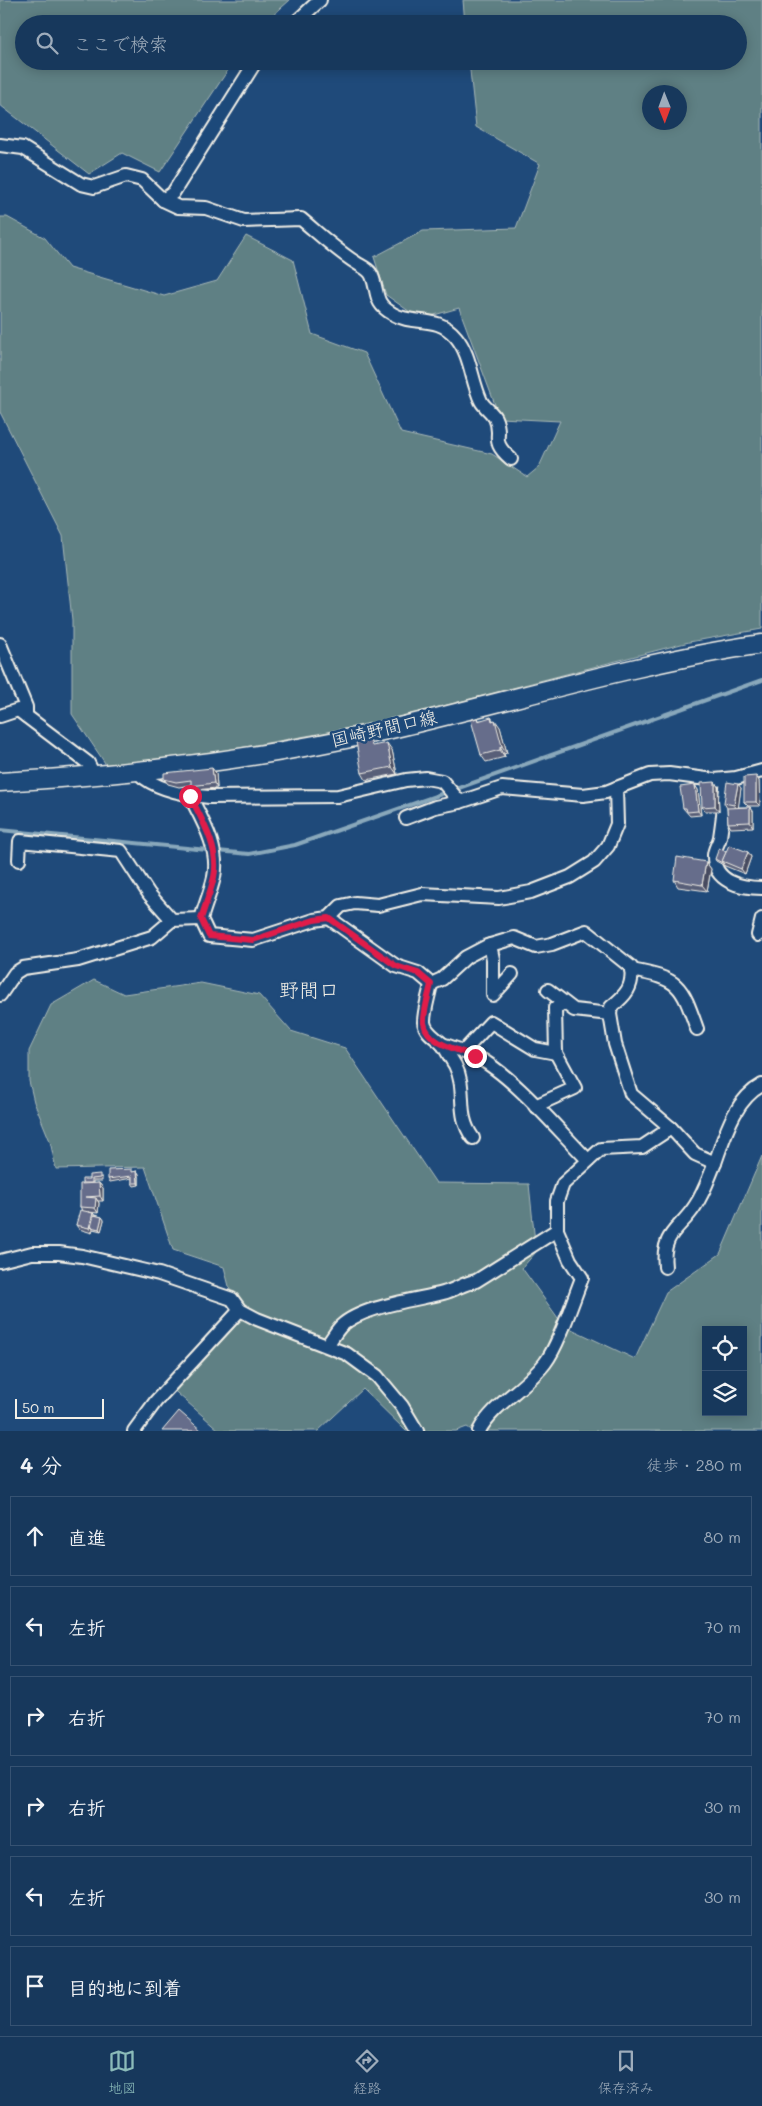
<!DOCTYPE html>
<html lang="ja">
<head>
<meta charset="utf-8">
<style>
  :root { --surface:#17385c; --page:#244365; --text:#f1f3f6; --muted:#9eacbb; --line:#365272; --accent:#8bbbb9 }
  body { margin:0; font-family:Mali,"Klee One",sans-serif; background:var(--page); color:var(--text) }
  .controls { position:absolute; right:15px; bottom:15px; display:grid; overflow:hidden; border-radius:0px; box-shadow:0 2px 12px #0003 }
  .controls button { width:45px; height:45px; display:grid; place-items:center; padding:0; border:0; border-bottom:1px solid var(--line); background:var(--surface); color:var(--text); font:25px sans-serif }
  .compass { position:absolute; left:642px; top:85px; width:45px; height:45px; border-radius:50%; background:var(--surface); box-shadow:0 2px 12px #0003; rotate:179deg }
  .scale { position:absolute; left:15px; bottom:12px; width:89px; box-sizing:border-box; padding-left:5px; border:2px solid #f4f1e8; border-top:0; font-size:14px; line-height:18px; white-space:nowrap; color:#f4f1e8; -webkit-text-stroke:4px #1f4a7a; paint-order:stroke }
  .stop { position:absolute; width:15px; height:15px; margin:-11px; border:4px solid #e11d48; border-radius:50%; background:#fff }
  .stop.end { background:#e11d48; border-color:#fff; box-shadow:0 1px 5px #0008 }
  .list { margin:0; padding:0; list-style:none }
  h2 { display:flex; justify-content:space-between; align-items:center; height:65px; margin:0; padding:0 20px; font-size:21px }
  h2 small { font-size:16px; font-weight:400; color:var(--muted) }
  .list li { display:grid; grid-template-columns:32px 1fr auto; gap:15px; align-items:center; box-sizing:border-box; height:80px; margin:0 10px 10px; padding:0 10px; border:1px solid var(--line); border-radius:0px }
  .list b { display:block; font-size:19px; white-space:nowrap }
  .list em { font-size:16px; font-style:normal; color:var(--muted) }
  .icon { flex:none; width:28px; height:28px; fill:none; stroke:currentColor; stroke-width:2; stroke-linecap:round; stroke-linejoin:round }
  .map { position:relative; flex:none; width:762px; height:1431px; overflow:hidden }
  .search { position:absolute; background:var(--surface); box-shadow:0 2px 12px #0003; left:15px; right:15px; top:15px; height:55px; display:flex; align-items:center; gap:12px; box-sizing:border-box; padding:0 18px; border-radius:28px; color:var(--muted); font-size:19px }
  .sheet { height:605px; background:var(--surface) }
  nav { display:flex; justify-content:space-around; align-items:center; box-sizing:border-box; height:70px; border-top:1px solid var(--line); background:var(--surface); font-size:14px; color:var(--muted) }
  nav a { display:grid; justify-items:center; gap:2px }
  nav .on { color:var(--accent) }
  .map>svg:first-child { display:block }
  .green { fill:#5e8084; stroke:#a9b8b6; fill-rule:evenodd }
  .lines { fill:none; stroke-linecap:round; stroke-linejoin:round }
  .stream { stroke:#89a8bb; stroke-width:4 }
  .street-casing { stroke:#f4f1e8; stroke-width:16 }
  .secondary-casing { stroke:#f4f1e8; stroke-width:21 }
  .street { stroke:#1f4a7a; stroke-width:12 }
  .secondary { stroke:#1f4a7a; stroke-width:18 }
  .wall { fill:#585e78; stroke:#f4f1e8 }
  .shaded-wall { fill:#474c61; stroke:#f4f1e8 }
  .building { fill:#666d8b; stroke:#f4f1e8 }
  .route { stroke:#e11d48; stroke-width:6 }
  .labels { text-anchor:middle; stroke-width:5; stroke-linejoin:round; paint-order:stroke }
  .street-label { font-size:18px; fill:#f4f1e8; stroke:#1f4a7a }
  .quarter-label { font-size:20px; fill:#f4f1e8; stroke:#1f4a7a }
</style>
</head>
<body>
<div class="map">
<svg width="762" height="1431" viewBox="0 0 762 1431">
  <rect width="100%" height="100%" fill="#1f4a7a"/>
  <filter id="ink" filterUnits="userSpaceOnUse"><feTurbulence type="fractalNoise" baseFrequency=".02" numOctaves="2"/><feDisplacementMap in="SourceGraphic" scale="10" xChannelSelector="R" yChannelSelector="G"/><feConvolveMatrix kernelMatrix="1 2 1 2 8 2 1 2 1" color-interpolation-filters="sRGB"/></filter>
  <g filter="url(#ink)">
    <g class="green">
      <path d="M 0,0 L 290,0 L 263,24 L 24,24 L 24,61 L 234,61 L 160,172 L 122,153 L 89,174 L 0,105 Z"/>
      <path d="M 463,0 L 762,0 L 762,629 L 689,642 L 378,723 L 228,750 L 107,766 L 72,714 L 72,620 L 63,536 L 0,412 L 0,217 L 7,217 L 45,238 L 69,268 L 164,296 L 217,281 L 246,236 L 293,260 L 312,334 L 364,353 L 401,433 L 492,454 L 527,477 L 539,467 L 560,421 L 500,418 L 459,308 L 420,319 L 386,295 L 374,257 L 423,231 L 516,228 L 540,164 L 476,127 L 469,61 L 738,61 L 738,24 L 465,24 ZM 650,92 L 680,92 L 680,122 L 650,122 Z"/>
      <path d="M 94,980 L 124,994 L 201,983 L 259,995 L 291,1031 L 345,1048 L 436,1183 L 529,1184 L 536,1252 L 522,1268 L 563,1325 L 635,1359 L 666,1292 L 720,1254 L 762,1156 L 762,1431 L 473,1431 L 467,1427 L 456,1431 L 406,1431 L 363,1389 L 318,1431 L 220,1431 L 169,1386 L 236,1313 L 224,1267 L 173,1250 L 145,1167 L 56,1169 L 50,1141 L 34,1102 L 29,1081 L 29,1051 L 51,1005 ZM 706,1330 L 743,1330 L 743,1412 L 706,1412 Z"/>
    </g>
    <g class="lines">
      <g class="stream">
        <path d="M 453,790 L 762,680"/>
        <path d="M 0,830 L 249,854 L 295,845 L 447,792"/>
      </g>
      <g class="street-casing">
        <g id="street">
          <path d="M 294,24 L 320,0"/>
          <path d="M 0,145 L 23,148 L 81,184 L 94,187 L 126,176 L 142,180 L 163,200 L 178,207 L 206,208 L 244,221 L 301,219 C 319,234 337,251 358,264 C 363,267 370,270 372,276 C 379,293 373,303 393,314 C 414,326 437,314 456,337 C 471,355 471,380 481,401 C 484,407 492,412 495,418 C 504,437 488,439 511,459"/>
          <path d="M 163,200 L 173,193 L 256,61"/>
          <path d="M 0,644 L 26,707 L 26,716"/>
          <path d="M 0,716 L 18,710 L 88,763 L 95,777"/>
          <path d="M 138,773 C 156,790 185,795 209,797 L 338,796 L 406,780 L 426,778 L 442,781 L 460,802"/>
          <path d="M 727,779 C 725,798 723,818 720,837 C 719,843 714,849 714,855 C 713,882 741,888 762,888"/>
          <path d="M 190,796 C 202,820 220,849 214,877 C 211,891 205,905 201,919 L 209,936 L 253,940 L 314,920 L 329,918 L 341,906 L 355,903 L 378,905 L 422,894 L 499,898 L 531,892 L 570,877 L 594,862 L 608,846 L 617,824 L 616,788"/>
          <path d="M 406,818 L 435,807 L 460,802 L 502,788 L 583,795 L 606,792 L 650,775 L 669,774 L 714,780 L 736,778 L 762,771"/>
          <path d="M 19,860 L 20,841 L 121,851 L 149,894 L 172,920"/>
          <path d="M 329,918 L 396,966 L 418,973 L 431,984 C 429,996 424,1010 424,1022 C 425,1033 437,1038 443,1045 C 447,1051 451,1059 455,1065 C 468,1091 455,1114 473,1138"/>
          <path d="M 758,935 L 762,919"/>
          <path d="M 490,945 L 493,959 L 493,995 L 512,974"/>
          <path d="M 631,970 C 679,979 681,983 697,1029"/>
          <path d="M 431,984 L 442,979 L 466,957 L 487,946 L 514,938 L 536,947 L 552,944 L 586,931 L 631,967 C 634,987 625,996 611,1007 L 610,1014"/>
          <path d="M 548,990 L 574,1010 L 610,1014 L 615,1044 L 631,1094 L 671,1128"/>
          <path d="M 0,995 L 15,973 L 23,968 L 78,960 L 152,937 L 172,920 L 201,919"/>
          <path d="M 442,1044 C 453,1048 465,1051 475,1056 C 513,1075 557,1129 588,1160"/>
          <path d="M 463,1052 L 491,1022 L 535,1049 L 556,1053"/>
          <path d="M 535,1106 L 575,1088 L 556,1053 L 555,1008 L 564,1003"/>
          <path d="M 0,1261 L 32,1253 L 59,1253 L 82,1256 L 159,1274 L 232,1299 L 240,1310 L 257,1319 L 347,1354 L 377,1376 L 402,1406 L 417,1431"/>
          <path d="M 665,1267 C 661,1232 680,1230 695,1206 C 704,1193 709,1177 715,1163"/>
          <path d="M 327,1345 C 332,1339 336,1331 341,1326 C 362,1306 416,1300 443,1293 C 455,1290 464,1283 476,1281 L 557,1230"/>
          <path d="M 134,1431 L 156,1401 L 240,1310"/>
          <path d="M 479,1431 C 493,1404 526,1388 545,1363 C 559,1345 573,1300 582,1278 L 570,1260 L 557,1230 L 557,1201 L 563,1184 L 601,1149 L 642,1147 L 671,1128 L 695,1154 L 715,1163 C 725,1135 734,1100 762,1085"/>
        </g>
      </g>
      <g class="secondary-casing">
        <path id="secondary" d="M 0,782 C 127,775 254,760 378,732 C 506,703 632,663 762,644"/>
      </g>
      <use href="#street" class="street"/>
      <use href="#secondary" class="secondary"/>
    </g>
    <g class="wall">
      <path d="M 477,718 L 479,720 L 493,720 L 500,727 L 507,753 L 504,754 L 505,757 L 486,762 L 481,755 Z"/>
      <path d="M 375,745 L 392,750 L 397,774 L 366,780 L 362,773 Z"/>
      <path d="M 216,773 L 217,788 L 195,790 L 191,785 L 179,787 L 168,784 L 164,779 Z"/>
      <path d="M 756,776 L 759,781 L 760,806 L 748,806 L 744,802 Z"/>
      <path d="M 715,782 L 718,787 L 719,811 L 705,811 L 702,807 Z"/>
      <path d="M 695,785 L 698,790 L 701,815 L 690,816 L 683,808 Z"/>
      <path d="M 741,788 L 738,807 L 750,807 L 753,811 L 753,827 L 731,828 L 728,823 L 727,808 L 724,803 Z"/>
      <path d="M 726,852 L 748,852 L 751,857 L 745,874 L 725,866 L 716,861 L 715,859 Z"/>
      <path d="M 706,862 L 711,869 L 707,891 L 678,887 L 674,880 Z"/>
      <path d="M 137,1171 L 139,1174 L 139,1185 L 134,1186 L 132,1183 L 132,1178 L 110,1182 L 108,1179 L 133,1172 Z"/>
      <path d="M 102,1177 L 102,1181 L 93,1181 L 93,1184 L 99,1183 L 103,1188 L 103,1201 L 98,1201 L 99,1203 L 98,1213 L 88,1212 L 93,1213 L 94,1215 L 102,1217 L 104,1220 L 101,1231 L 93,1229 L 92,1233 L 79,1229 L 76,1225 L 82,1210 L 80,1207 L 83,1184 L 82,1183 L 89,1179 Z"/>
    </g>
    <g class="shaded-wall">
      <path d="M 491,717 L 496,724 L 495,720 L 500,727 L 507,753 L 502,746 Z"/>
      <path d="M 387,743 L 392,750 L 397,774 L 392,767 Z"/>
      <path d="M 500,747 L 504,754 L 505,757 L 500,750 Z"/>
      <path d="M 212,768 L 216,773 L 217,788 L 214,783 Z"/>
      <path d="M 756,776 L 759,781 L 760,806 L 756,802 Z"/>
      <path d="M 715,782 L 718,787 L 719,811 L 715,806 Z"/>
      <path d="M 738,784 L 741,788 L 738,810 L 734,805 Z"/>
      <path d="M 695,785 L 698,790 L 701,815 L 698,811 Z"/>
      <path d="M 750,807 L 753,811 L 753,827 L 750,822 Z"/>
      <path d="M 748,852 L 751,857 L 745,874 L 741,869 Z"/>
      <path d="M 706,862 L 711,869 L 707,891 L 702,885 Z"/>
      <path d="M 137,1171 L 139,1174 L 139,1185 L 138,1183 Z"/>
      <path d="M 99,1183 L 103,1188 L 103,1201 L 100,1196 Z"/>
      <path d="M 96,1198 L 99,1203 L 98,1213 L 95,1208 Z"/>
      <path d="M 93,1213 L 96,1218 L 91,1227 L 93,1229 L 92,1233 L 89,1228 Z"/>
      <path d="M 102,1217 L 104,1220 L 101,1231 L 99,1229 Z"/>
    </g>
    <g class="building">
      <path d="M 491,717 L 492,721 L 495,720 L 502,746 L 500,747 L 500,750 L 481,755 L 471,720 L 477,718 L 478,721 Z"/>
      <path d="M 370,739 L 372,746 L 387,743 L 392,767 L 362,773 L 356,742 Z"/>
      <path d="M 212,768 L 214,783 L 191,786 L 191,780 L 176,782 L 164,779 L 164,773 Z"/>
      <path d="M 756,776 L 756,802 L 744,802 L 744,777 Z"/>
      <path d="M 715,782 L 715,806 L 702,807 L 701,783 Z"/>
      <path d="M 727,782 L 738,784 L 734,805 L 724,803 Z"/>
      <path d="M 695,785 L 698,811 L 687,812 L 686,808 L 683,808 L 680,787 Z"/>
      <path d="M 750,807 L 750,822 L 728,823 L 727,808 Z"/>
      <path d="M 729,845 L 748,852 L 741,869 L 722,861 Z"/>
      <path d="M 719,848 L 726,852 L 722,861 L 724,864 L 715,859 Z"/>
      <path d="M 677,857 L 706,862 L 702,885 L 674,880 Z"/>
      <path d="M 132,1169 L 132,1172 L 137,1171 L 138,1183 L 132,1183 L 132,1176 L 108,1179 L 108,1170 Z"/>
      <path d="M 100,1174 L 100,1178 L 92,1179 L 92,1183 L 82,1183 L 82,1179 L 89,1179 L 89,1175 Z"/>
      <path d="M 99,1183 L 100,1196 L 86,1197 L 96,1198 L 95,1208 L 80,1207 L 80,1184 Z"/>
      <path d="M 80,1210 L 93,1213 L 89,1228 L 76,1225 Z"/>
      <path d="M 94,1215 L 102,1217 L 99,1229 L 91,1227 Z"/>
      <path d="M 179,1411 L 202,1431 L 162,1431 Z"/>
    </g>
  </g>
  <g class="lines" filter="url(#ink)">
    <path class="route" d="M 190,796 C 202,820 220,849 214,877 C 211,891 205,905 201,919 L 209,936 L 253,940 L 314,920 L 329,918 L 396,966 L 418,973 L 431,984 C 429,995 423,1012 424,1023 C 427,1044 459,1050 475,1056"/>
  </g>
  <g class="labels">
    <g class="street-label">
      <text transform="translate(384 729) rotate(-13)" y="6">国崎野間口線</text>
    </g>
    <g class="quarter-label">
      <text x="309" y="997">野間口</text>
    </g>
  </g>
</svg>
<div class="controls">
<button><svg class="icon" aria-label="locate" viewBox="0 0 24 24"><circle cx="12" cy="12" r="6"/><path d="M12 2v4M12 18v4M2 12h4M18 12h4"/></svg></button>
<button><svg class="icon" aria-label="layers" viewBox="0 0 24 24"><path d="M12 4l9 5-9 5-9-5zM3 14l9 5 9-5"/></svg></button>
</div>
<svg class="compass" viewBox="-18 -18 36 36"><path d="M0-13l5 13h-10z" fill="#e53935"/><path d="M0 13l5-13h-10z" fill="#9eacbb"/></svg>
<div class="scale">50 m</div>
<div class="stop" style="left:190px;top:796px"></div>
<div class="stop end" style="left:475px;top:1056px"></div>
<div class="search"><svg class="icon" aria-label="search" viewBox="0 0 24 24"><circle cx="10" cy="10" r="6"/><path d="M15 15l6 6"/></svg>ここで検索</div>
</div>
<section class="sheet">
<h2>4 分<small>徒歩 · 280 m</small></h2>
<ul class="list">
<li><svg class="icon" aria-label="ahead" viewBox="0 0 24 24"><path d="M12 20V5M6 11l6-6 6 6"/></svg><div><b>直進</b></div><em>80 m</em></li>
<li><svg class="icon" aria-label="left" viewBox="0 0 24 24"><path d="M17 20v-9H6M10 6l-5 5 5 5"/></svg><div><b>左折</b></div><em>70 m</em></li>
<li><svg class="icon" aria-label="right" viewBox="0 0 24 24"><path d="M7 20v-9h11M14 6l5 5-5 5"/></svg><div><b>右折</b></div><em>70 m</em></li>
<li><svg class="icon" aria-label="right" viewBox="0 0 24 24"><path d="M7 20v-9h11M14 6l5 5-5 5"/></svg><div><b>右折</b></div><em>30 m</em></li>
<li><svg class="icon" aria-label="left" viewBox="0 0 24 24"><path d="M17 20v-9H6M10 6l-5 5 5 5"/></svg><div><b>左折</b></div><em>30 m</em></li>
<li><svg class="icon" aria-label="arrive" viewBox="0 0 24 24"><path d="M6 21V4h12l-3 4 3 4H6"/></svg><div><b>目的地に到着</b></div></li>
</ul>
</section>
<nav>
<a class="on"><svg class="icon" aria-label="map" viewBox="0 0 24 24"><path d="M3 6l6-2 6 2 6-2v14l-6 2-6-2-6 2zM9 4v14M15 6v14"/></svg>地図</a>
<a><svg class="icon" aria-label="directions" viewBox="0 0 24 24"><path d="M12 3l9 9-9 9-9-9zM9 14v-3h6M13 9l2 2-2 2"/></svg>経路</a>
<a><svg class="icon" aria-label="saved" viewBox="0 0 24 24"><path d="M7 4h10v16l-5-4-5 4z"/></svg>保存済み</a>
</nav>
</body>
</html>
